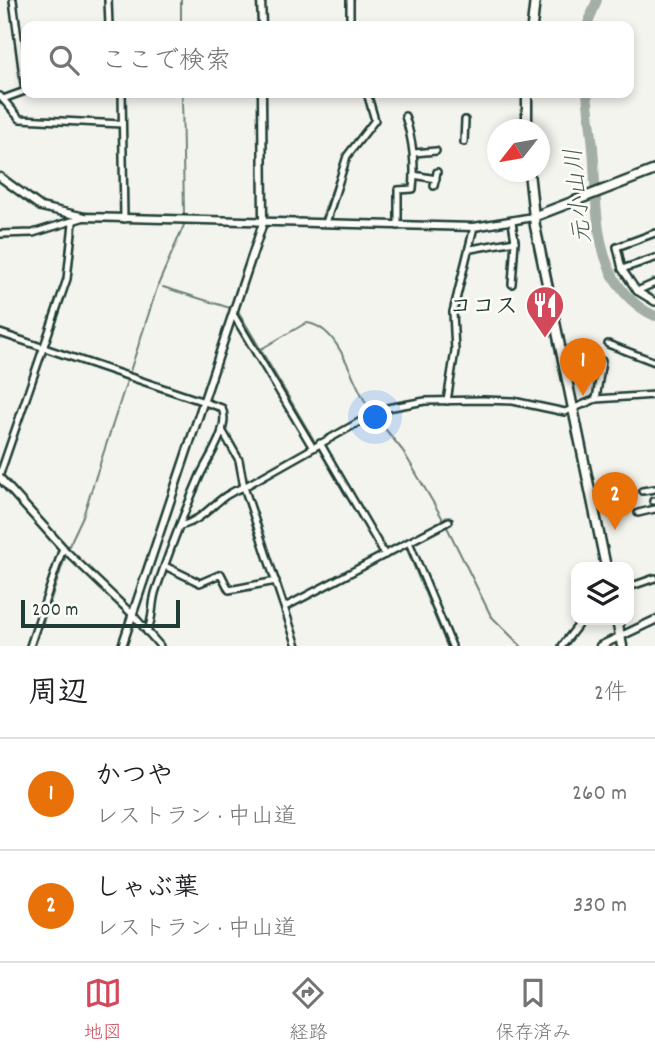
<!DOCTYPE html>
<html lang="ja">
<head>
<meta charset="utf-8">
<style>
  :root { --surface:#fff; --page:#f2f2f2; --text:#202124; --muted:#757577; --line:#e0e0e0; --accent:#d1495b }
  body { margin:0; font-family:Dekko,"Klee One",sans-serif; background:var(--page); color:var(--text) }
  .controls { position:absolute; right:21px; bottom:21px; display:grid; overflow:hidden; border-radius:14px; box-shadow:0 4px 10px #0003 }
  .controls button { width:63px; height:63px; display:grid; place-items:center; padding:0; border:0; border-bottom:2px solid var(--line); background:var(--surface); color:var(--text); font:35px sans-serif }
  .compass { position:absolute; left:487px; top:119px; width:63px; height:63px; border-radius:50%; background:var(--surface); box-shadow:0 4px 10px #0003; rotate:239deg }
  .scale { position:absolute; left:21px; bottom:18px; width:159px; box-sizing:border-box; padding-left:7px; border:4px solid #1f3d34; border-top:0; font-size:19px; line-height:24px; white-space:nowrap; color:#1f3d34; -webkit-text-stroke:5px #fdfcf7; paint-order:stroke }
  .you { position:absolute; left:376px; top:418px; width:24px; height:24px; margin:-18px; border:5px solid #fff; border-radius:50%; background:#1a73e8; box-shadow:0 0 0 10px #1a73e833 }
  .badge { display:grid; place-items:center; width:46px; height:46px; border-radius:50%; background:var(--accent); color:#fff; font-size:23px; font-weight:700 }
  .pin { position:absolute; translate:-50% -58px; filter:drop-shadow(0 2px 4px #0008) }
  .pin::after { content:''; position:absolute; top:37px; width:24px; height:21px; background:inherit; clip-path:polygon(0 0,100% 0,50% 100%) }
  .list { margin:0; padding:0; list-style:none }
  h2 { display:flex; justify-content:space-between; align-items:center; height:91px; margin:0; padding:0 28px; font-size:30px }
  h2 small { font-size:23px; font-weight:400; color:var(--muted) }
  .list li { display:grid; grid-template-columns:46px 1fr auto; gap:21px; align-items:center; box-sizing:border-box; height:112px; padding:0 28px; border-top:2px solid var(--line) }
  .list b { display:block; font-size:26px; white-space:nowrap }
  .list p { margin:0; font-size:23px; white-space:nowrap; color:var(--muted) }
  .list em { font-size:23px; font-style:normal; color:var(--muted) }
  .icon { flex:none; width:38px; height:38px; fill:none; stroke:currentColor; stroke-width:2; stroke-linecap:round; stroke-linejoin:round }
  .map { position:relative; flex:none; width:655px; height:646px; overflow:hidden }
  .search { position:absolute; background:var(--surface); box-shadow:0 4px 10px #0003; left:21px; right:21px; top:21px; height:77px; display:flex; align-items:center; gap:18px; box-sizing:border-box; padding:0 24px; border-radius:14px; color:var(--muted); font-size:26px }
  .sheet { height:315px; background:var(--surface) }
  nav { display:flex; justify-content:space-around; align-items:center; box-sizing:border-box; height:98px; border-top:2px solid var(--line); background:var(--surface); font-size:19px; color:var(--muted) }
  nav a { display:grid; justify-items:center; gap:4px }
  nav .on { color:var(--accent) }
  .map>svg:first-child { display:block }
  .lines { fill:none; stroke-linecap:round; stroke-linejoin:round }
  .stream { stroke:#6e8179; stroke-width:2 }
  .river { stroke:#a3aea7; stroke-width:10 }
  .minor-casing { stroke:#1f3d34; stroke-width:10 }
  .tertiary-casing { stroke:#1f3d34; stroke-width:11 }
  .primary-casing { stroke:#1f3d34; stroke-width:13 }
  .trunk-casing { stroke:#1f3d34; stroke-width:13 }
  .minor { stroke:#fdfcf7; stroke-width:5 }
  .tertiary { stroke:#fdfcf7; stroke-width:6 }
  .primary { stroke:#fdfcf7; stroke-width:8 }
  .trunk { stroke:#fdfcf7; stroke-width:8 }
  .labels { text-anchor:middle; stroke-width:5; stroke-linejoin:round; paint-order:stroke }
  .poi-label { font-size:23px; font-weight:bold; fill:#1f3d34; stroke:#fdfcf7; text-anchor:end }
  .water-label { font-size:24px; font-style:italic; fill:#475f56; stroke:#fdfcf7 }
</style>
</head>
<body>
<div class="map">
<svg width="655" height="646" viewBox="0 0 655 646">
  <rect width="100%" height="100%" fill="#f4f4ef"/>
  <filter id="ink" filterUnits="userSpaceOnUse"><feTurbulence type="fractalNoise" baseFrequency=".0143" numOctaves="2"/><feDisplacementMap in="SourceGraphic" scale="14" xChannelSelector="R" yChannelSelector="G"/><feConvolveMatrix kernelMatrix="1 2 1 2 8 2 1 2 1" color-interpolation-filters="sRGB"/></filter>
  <g filter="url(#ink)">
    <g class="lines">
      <g class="stream">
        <path d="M 181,0 L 181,26"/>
        <path d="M 346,0 L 346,26"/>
        <path d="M 182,93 L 184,215"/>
        <path d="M 364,93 L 371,116"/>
        <path d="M 322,217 L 345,154 L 367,125"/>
        <path d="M 163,287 L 230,308"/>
        <path d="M 238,311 L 315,442"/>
        <path d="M 261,349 L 306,323 C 342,326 353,388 371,411"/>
        <path d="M 374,415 L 403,451 L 444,521"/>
        <path d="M 318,448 L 380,553"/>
        <path d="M 446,525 L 491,616 L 521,646"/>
        <path d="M 406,547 L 447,646"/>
        <path d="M 67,550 L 83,516 L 158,285 L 184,225"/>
        <path d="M 386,550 L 402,541"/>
        <path d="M 35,646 L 66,555"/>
      </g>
      <g class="river">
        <path d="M 587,26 L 597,0"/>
        <path d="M 587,93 C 589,116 593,139 594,162 C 597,220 595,288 655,316"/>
      </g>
      <g class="minor-casing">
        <g id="minor">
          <path d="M 108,0 L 109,26"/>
          <path d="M 350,0 L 350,26"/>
          <path d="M 122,93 L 124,219"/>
          <path d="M 0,96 L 20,119 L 122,124"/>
          <path d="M 3,99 L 25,91 L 13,0"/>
          <path d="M 464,142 L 465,120"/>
          <path d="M 414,153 L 436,151"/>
          <path d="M 414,175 L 436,179"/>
          <path d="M 434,186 L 437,172"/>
          <path d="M 326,223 L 347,156 L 375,120 L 367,93"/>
          <path d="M 398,226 L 398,190 L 413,189 C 416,163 413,141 405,116"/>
          <path d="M 0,234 L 33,233 L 85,217"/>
          <path d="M 471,249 L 515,241"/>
          <path d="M 655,258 L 622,269 L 637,291 L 655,302"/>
          <path d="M 622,269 L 617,247 L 655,233"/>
          <path d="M 512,284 L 515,241 L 512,222"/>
          <path d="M 637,291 L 655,283"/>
          <path d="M 233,314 L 313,448"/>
          <path d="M 0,333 L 222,408 C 231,429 207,459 199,478 C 183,515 169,552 156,590 C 151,604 154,618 147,632"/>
          <path d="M 608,344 L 655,362"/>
          <path d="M 596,399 L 602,361"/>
          <path d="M 447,401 L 455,351 L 453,312 L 474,227"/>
          <path d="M 222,430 L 239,460 L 244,487 L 297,646"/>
          <path d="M 320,443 L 385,555"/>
          <path d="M 0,474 L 67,279 L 73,223"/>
          <path d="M 642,491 L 655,489"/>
          <path d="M 653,501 L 655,501"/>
          <path d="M 638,513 L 655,509"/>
          <path d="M 180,526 C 208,519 215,496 244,487 L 382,409 L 425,401 L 483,400 L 513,401 L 565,412 L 596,399 L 655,395"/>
          <path d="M 409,542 L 452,646"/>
          <path d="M 165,566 L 200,583 L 221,574 L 229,590 L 276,581"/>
          <path d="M 629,587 L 655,578"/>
          <path d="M 285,607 L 449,521"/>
          <path d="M 30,646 L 63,548 L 133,615 L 160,646"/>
          <path d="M 562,646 L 582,620"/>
        </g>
      </g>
      <g class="tertiary-casing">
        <g id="tertiary">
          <path d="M 261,0 L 262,26"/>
          <path d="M 0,177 L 41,207 L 85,217 L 474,227 L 533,217"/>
          <path d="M 0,478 L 63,548"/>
          <path d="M 122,646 L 263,223 L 262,93"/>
          <path d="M 600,646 L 655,620"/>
        </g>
      </g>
      <g class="primary-casing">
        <path id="primary" d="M 533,217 L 655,170"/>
      </g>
      <g class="trunk-casing">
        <g id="trunk">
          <path d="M 532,26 L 535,0"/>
          <path d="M 527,93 L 527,130"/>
          <path d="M 529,172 L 535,226 L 606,567"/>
          <path d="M 617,620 L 622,646"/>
        </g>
      </g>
      <use href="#minor" class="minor"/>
      <use href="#tertiary" class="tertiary"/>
      <use href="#primary" class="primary"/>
      <use href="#trunk" class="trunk"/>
    </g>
  </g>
  <defs>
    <g id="restaurant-pin" transform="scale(2.0125)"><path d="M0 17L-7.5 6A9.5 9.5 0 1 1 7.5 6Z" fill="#d1495b" stroke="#fdfcf7"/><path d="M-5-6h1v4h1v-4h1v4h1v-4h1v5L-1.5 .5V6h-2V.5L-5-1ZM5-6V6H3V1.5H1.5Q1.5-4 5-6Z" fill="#fff"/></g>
  </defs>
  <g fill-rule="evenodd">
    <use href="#restaurant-pin" x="545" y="305"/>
  </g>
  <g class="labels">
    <g class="poi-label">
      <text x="518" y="313">ココス</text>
    </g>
    <g class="water-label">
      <text transform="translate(577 196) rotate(-96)" y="8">元小山川</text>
    </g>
  </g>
</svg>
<div class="controls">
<button><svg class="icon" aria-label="layers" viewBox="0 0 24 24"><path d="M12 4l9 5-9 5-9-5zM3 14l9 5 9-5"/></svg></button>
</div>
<svg class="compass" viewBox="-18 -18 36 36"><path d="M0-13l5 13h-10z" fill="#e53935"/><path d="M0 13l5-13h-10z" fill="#757577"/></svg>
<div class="scale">200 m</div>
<div class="you"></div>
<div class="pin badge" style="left:583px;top:396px;background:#e8710a">1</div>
<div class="pin badge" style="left:615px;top:530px;background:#e8710a">2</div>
<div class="search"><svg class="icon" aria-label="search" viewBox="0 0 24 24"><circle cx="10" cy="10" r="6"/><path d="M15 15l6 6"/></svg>ここで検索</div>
</div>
<section class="sheet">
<h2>周辺<small>2件</small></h2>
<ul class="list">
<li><span class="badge" style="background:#e8710a">1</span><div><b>かつや</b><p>レストラン · 中山道</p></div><em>260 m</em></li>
<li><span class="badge" style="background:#e8710a">2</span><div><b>しゃぶ葉</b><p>レストラン · 中山道</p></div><em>330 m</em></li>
</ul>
</section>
<nav>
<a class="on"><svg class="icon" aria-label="map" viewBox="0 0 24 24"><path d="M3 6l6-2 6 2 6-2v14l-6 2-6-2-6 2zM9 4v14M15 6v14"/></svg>地図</a>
<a><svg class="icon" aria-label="directions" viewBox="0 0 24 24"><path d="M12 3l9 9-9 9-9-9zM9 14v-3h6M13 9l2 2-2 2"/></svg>経路</a>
<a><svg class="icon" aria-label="saved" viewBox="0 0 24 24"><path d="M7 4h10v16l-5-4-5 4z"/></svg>保存済み</a>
</nav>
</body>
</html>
